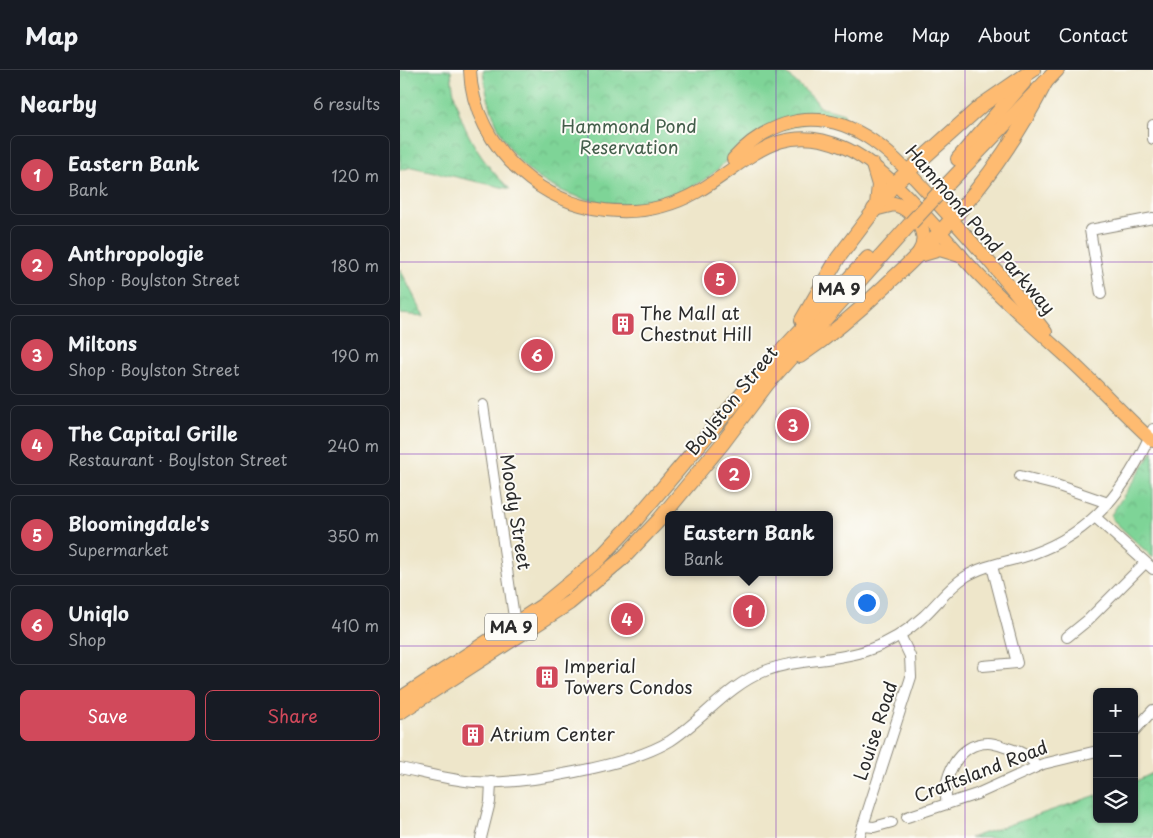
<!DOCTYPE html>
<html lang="en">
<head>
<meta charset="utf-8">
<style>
  :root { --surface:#171b24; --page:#20242c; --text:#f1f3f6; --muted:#9ea1a6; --line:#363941; --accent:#d1495b }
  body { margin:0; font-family:"Playpen Sans",sans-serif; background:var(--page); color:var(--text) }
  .controls { position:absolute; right:15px; bottom:15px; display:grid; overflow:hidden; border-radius:8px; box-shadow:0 1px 4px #0004 }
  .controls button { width:45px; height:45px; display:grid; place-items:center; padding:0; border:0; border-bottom:1px solid var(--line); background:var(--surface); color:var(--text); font:25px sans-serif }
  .you { position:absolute; left:466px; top:532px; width:18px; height:18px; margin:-12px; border:4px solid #fff; border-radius:50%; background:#1a73e8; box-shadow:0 0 0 8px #1a73e833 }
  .badge { display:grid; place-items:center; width:32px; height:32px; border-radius:50%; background:var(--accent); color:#fff; font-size:16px; font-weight:700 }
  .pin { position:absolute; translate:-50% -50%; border:2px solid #fff; box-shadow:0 1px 5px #0006 }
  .popup { position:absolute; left:265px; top:441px; width:168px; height:65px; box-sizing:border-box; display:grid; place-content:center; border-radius:8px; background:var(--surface); filter:drop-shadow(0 1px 4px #0005); font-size:16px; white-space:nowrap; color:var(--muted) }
  .popup b { font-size:19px; color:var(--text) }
  .popup::after { content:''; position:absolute; left:50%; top:100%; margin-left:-10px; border:10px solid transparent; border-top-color:var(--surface) }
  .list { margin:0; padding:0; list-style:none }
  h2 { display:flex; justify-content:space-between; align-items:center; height:65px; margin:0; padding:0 20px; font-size:21px }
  h2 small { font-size:16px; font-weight:400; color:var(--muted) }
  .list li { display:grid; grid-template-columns:32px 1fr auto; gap:15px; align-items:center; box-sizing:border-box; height:80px; margin:0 10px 10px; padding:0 10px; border:1px solid var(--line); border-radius:8px }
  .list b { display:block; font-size:19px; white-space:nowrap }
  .list p { margin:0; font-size:16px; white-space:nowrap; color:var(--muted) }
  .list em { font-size:16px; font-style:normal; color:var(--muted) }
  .actions { display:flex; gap:10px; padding:15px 20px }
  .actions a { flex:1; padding:11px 0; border:1px solid var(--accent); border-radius:8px; text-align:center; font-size:18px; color:var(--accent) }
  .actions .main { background:var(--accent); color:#fff }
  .icon { flex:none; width:28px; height:28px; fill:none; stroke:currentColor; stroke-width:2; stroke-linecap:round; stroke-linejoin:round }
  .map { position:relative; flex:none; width:753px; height:768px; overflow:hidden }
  header { display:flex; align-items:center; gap:30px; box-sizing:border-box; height:70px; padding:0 25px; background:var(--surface); border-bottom:1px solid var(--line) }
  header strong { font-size:24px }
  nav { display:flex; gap:28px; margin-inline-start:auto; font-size:18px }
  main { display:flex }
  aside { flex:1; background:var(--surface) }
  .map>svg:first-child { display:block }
  .park { fill:url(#park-crowns); stroke:#548061 }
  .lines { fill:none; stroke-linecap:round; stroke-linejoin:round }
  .minor-casing { stroke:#8c887a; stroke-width:12 }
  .major-casing { stroke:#8c887a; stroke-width:14 }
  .highway-casing { stroke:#8c887a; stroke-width:16 }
  .minor { stroke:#fff; stroke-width:10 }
  .major { stroke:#febb71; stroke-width:12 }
  .highway { stroke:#febb71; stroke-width:14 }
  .highway-bridge-casing { stroke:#8c887a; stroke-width:16; stroke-linecap:butt }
  .highway-bridge { stroke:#febb71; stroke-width:14 }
  .grid { fill:none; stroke:#7b2cbf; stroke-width:1; stroke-opacity:0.55 }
  .labels { text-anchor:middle; stroke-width:4; stroke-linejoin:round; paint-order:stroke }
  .shield { fill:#fdfcf7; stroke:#6a6a68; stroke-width:1 }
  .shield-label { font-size:16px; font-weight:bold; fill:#2b2b2b }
  .park-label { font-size:18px; fill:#445e4b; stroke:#fdfcf7 }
  .street-label { font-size:18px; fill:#2b2b2b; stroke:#fdfcf7 }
  .poi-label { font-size:18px; fill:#2b2b2b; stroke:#fdfcf7; text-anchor:start }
</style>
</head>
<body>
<header>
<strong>Map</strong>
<nav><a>Home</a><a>Map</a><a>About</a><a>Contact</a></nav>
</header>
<main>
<aside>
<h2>Nearby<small>6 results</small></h2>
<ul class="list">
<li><span class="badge">1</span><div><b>Eastern Bank</b><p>Bank</p></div><em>120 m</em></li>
<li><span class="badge">2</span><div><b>Anthropologie</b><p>Shop · Boylston Street</p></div><em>180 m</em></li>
<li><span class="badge">3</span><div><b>Miltons</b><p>Shop · Boylston Street</p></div><em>190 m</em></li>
<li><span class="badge">4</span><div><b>The Capital Grille</b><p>Restaurant · Boylston Street</p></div><em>240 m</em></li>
<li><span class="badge">5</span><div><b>Bloomingdale's</b><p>Supermarket</p></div><em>350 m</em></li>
<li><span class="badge">6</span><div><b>Uniqlo</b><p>Shop</p></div><em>410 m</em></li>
</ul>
<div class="actions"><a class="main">Save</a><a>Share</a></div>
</aside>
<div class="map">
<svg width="753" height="768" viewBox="0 0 753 768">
  <defs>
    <pattern id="park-crowns" width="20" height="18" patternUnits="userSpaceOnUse" patternTransform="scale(1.25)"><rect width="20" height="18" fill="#7ed497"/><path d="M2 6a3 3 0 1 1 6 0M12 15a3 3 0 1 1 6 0" fill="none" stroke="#6db682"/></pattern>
  </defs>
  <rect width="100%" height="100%" fill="#fdfcf7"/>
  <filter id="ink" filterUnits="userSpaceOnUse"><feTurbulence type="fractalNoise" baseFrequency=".02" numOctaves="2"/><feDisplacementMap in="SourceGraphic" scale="10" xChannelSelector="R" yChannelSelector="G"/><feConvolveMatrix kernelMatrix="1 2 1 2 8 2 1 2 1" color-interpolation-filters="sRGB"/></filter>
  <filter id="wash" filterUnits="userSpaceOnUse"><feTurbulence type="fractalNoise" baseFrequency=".0096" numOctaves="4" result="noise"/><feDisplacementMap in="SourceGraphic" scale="20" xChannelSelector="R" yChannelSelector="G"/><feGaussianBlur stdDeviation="1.12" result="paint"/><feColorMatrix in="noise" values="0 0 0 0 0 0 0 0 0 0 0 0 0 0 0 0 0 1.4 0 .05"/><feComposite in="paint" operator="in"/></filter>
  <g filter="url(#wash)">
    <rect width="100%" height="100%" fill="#eee6ca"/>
    <g class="park">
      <path d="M 0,0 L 51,0 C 54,47 76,88 110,119 L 12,97 L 0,100 Z"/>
      <path d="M 83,0 L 387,0 L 386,3 L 415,30 L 420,37 L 444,44 L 442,50 C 421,44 415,50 395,56 C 379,62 359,65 345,73 C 333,79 325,94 315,102 C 265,141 203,144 148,114 C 107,92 88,44 83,0 Z"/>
      <path d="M 0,199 L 24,246 L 0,244 Z"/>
      <path d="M 753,381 L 753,488 L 712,449 L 711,445 Z"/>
      <path d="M 753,703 L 753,768 L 570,768 L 697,725 L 697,749 L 734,749 L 734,712 Z"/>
    </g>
  </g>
  <g filter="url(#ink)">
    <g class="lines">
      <g class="minor-casing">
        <g id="minor">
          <path d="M 753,55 L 753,69"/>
          <path d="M 701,224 L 690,160 L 753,148"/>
          <path d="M 83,335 L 115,554"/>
          <path d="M 620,406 L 656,415 L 708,433"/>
          <path d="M 695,447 L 753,499"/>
          <path d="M 667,567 L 688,550 L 745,493"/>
          <path d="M 583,596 L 617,593 L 592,496"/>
          <path d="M 734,661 L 753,640"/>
          <path d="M 0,698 C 24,703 49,710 74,712 C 122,715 229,696 270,671 C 304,649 327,616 365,601 C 398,588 435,592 468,580 C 489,573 508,561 524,546 C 538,533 549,517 565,507 C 585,494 610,492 632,484 C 694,462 727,418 753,359"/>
          <path d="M 547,734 C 541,708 558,673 588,673 C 595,673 604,677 611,679 C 621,682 631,686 636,696"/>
          <path d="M 507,747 L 577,724 L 643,694 L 697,681"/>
          <path d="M 463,756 L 474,757 L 492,752"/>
          <path d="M 81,768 L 90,732 L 91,712"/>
          <path d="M 459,768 L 511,607 L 510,586 L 500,565"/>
        </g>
      </g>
      <g class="major-casing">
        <g id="major">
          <path d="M 70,0 C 71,39 92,77 121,102 C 169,145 240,154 297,122 C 348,93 377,49 443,77 C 489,96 542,166 577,203 C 603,230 631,255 659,280 C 692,309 721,342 753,371"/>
          <path d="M 333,89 C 350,70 371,56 397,51 C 462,40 507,101 546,143 C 581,181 615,221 646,262"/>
        </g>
      </g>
      <g class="highway-casing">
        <g id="highway">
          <path d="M 558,89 L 624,12"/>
          <path d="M 473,95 L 479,115 L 477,135"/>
          <path d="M 538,124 L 657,0"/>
          <path d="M 474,139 L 494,134 C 514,139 532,165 519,183"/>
          <path d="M 523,184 L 540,179 L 560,185"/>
          <path d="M 402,250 L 438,188 L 494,114 L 582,35 L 633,0"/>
          <path d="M 400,286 C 431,265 458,242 485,216 C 554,153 602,97 645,13"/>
          <path d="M 0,629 L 142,536 L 199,489 L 233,453 L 348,317 L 468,188"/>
          <path d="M 0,642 L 169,533 L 224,487 L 259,450 L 322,374 L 367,314 L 511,153"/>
        </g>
      </g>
      <use href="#minor" class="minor"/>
      <use href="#major" class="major"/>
      <use href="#highway" class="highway"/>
      <g class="highway-bridge-casing">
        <path id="highway-bridge" d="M 511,153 L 538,124"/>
      </g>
      <use href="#highway-bridge" class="highway-bridge"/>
    </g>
  </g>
  <path class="grid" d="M 188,0 L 188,768M 376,0 L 376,768M 565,0 L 565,768M 0,192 L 753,192M 0,384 L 753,384M 0,576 L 753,576"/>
  <defs>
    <g id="building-square" transform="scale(1.25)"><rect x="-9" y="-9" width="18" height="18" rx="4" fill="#d1495b" stroke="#fdfcf7"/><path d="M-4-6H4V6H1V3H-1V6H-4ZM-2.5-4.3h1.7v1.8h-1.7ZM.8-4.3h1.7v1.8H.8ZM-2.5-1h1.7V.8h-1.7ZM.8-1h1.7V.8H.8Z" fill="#fff"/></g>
  </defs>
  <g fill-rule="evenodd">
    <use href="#building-square" x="223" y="254"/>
    <use href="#building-square" x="147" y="607"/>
    <use href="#building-square" x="73" y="665"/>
  </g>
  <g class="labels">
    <g class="shield">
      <rect x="413" y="205.5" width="52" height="27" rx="4"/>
      <rect x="85" y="543.5" width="52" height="27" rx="4"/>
    </g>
    <g class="shield-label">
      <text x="439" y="225">MA 9</text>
      <text x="111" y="563">MA 9</text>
    </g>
    <g class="park-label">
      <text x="229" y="63">Hammond Pond<tspan x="229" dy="21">Reservation</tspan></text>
    </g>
    <g class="street-label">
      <text transform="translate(580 160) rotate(49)" y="6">Hammond Pond Parkway</text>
      <text transform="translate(332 331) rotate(-51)" y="6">Boylston Street</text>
      <text transform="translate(115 442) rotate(81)" y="6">Moody Street</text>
      <text transform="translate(476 661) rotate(-72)" y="6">Louise Road</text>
      <text transform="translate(581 702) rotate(-21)" y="6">Craftsland Road</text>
    </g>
    <g class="poi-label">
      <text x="240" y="250">The Mall at<tspan x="240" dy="21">Chestnut Hill</tspan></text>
      <text x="164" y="603">Imperial<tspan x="164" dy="21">Towers Condos</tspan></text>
      <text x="90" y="671">Atrium Center</text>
    </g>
  </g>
</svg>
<div class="controls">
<button>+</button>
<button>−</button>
<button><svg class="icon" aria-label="layers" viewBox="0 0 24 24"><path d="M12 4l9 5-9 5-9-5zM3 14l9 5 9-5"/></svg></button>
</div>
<div class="you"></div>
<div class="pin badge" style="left:349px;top:541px">1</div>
<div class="popup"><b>Eastern Bank</b>Bank</div>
<div class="pin badge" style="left:334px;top:404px">2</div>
<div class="pin badge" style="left:393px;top:355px">3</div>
<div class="pin badge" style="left:227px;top:549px">4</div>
<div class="pin badge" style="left:320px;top:209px">5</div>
<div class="pin badge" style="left:137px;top:285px">6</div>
</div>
</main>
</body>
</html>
